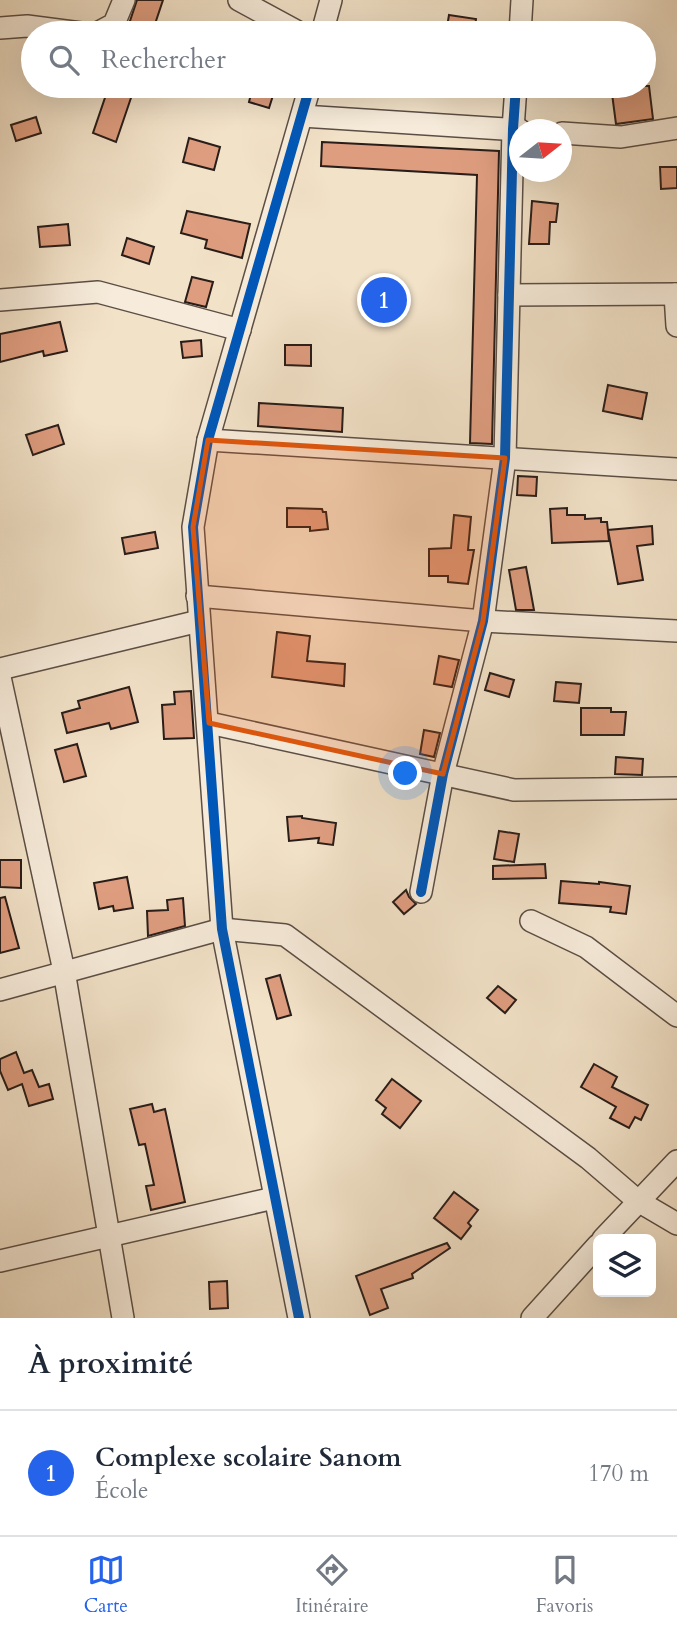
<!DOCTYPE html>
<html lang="fr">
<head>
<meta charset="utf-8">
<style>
  :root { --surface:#fff; --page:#f2f2f3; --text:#1f2937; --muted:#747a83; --line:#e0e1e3; --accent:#2563eb }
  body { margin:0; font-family:Cardo,serif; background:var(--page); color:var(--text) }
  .controls { position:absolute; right:21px; bottom:21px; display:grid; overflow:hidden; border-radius:10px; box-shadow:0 7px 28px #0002 }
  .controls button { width:63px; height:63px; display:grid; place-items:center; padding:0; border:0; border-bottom:2px solid var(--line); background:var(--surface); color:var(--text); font:35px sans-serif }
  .compass { position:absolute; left:509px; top:119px; width:63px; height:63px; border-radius:50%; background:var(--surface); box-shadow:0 7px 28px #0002; rotate:73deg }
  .you { position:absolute; left:406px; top:774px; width:24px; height:24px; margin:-18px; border:5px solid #fff; border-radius:50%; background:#1a73e8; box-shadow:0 0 0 10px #1a73e833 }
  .badge { display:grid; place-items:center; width:46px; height:46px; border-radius:50%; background:var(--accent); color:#fff; font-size:23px; font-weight:700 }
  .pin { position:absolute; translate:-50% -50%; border:4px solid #fff; box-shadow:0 2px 7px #0006 }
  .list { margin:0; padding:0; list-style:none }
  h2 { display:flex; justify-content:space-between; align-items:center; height:91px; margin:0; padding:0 28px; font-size:30px }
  h2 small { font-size:23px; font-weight:400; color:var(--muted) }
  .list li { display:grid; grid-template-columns:46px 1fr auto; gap:21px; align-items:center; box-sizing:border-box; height:126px; padding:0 28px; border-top:2px solid var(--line) }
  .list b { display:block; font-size:26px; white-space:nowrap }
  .list p { margin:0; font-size:23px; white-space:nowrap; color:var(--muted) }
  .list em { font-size:23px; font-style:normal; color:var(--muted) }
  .icon { flex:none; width:38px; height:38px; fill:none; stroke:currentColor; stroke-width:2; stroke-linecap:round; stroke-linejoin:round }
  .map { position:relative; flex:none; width:677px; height:1318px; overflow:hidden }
  .search { position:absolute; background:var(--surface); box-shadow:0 7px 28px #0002; left:21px; right:21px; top:21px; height:77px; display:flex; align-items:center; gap:18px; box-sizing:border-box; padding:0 24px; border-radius:38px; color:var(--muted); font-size:26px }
  .sheet { height:217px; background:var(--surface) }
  nav { display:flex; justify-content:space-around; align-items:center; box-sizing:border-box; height:98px; border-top:2px solid var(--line); background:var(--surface); font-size:19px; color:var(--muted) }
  nav a { display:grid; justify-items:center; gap:4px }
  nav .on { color:var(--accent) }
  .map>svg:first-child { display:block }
  .building { fill:#de9d7f; stroke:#291d19; stroke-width:2 }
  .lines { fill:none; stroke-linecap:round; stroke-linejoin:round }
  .minor-casing { stroke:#5b4e45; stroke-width:24 }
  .minor { stroke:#f7ecdb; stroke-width:21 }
  .cycleway-casing { stroke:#f7ecdb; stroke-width:15 }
  .cycleway { stroke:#0057b8; stroke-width:10 }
  .marked { fill:#de560d; fill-opacity:0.2; stroke:#de560d; stroke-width:5; stroke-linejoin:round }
</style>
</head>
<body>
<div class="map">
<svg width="677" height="1318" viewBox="0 0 677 1318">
  <rect width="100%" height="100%" fill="#f2e2c8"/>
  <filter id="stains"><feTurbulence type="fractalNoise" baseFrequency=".00286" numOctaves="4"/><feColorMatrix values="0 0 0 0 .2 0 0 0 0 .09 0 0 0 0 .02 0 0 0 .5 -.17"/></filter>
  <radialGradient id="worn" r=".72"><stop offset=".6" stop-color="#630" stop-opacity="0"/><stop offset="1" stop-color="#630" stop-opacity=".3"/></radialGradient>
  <g class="building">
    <path d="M 137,0 L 163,0 L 152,33 L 126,33 Z"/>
    <path d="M 449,15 L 476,19 L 474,33 L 446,33 Z"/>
    <path d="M 109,86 L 135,86 L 116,142 L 93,133 Z"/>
    <path d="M 253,86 L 276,86 L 269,108 L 249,102 Z"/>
    <path d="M 611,86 L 649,86 L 653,119 L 616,124 Z"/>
    <path d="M 36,117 L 41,133 L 16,141 L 11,125 Z"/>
    <path d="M 189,138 L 220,147 L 214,170 L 183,162 Z"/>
    <path d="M 322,142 L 499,151 L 492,444 L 470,443 L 477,175 L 321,166 Z"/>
    <path d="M 660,167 L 677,167 L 677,188 L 661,189 Z"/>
    <path d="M 532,201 L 558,204 L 556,222 L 550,222 L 549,244 L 529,244 Z"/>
    <path d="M 187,211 L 250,224 L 242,258 L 205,248 L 207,240 L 181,233 Z"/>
    <path d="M 68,224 L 70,245 L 40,247 L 38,227 Z"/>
    <path d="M 127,238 L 154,247 L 149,264 L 122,255 Z"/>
    <path d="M 192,277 L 213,282 L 206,307 L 185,302 Z"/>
    <path d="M 60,322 L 67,351 L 44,356 L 43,351 L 0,362 L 0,334 Z"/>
    <path d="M 201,340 L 202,356 L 183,358 L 181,342 Z"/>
    <path d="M 285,345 L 311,345 L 311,366 L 285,365 Z"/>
    <path d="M 608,385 L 647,393 L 642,419 L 603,411 Z"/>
    <path d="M 259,403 L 343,408 L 342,432 L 258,426 Z"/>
    <path d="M 58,425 L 64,444 L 33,455 L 26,435 Z"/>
    <path d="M 518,476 L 537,477 L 536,496 L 517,495 Z"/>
    <path d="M 287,508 L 322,509 L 323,512 L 326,512 L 328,529 L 310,531 L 310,527 L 287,527 Z"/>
    <path d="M 567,508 L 567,515 L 585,515 L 585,519 L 601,518 L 601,522 L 607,522 L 609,541 L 552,543 L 550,509 Z"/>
    <path d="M 454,515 L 471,517 L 468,550 L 474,550 L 468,584 L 448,582 L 448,576 L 429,576 L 429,549 L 451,548 Z"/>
    <path d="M 652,526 L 653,544 L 637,546 L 643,580 L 618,584 L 608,530 Z"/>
    <path d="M 155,532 L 158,548 L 125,554 L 122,538 Z"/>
    <path d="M 526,567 L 530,588 L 534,610 L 516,610 L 509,570 Z"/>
    <path d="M 277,632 L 310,636 L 307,661 L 345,664 L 344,686 L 272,677 Z"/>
    <path d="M 439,656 L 459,660 L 452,687 L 434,684 Z"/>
    <path d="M 490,673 L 514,680 L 509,697 L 485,690 Z"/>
    <path d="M 556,682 L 581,684 L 579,703 L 554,701 Z"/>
    <path d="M 129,687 L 138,722 L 111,729 L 109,723 L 67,733 L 62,713 L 80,708 L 78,701 Z"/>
    <path d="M 191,691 L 194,738 L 164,739 L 162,705 L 175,704 L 174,692 Z"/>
    <path d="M 581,708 L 611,708 L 611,712 L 626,712 L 624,735 L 581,735 Z"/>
    <path d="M 424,730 L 440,733 L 434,757 L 420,754 Z"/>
    <path d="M 77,744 L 86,776 L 64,782 L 55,750 Z"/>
    <path d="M 616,757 L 643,759 L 642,775 L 615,774 Z"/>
    <path d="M 302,816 L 302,818 L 336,823 L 333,845 L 318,843 L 319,838 L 289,841 L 287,817 Z"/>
    <path d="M 499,831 L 519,834 L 514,862 L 494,859 Z"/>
    <path d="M 0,860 L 21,860 L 21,888 L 0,887 Z"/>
    <path d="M 545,864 L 546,878 L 493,879 L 493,866 Z"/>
    <path d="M 127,877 L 133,908 L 114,911 L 113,906 L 99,909 L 94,883 Z"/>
    <path d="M 561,881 L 599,884 L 599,882 L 630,886 L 626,914 L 610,912 L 611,907 L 559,903 Z"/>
    <path d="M 406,890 L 409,897 L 416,904 L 404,914 L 393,902 Z"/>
    <path d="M 5,897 L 19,948 L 0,953 L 0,898 Z"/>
    <path d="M 183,898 L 185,926 L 148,936 L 147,911 L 168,910 L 167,900 Z"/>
    <path d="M 280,975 L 291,1015 L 277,1019 L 266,979 Z"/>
    <path d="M 498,986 L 516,1000 L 505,1013 L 487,998 Z"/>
    <path d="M 16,1052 L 24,1073 L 32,1070 L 39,1087 L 49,1084 L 53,1099 L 29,1106 L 22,1084 L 8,1090 L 0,1071 L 0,1059 Z"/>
    <path d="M 594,1064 L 617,1077 L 612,1087 L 648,1105 L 641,1120 L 635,1117 L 629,1128 L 610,1118 L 616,1107 L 581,1087 Z"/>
    <path d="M 392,1079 L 421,1101 L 400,1128 L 382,1114 L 386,1108 L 376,1100 Z"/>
    <path d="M 152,1104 L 154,1112 L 165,1109 L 185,1202 L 151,1210 L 146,1186 L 154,1185 L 145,1144 L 139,1145 L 130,1109 Z"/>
    <path d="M 454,1192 L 478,1210 L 468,1223 L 471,1226 L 461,1239 L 434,1218 Z"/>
    <path d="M 447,1243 L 450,1248 L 412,1274 L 413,1278 L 381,1289 L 388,1308 L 370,1315 L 356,1276 Z"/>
    <path d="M 227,1281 L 228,1308 L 210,1309 L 209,1282 Z"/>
  </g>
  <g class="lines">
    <g class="minor-casing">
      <g id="minor">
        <path d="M 239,0 L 300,33"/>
        <path d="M 0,28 L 27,26 L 81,33"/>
        <path d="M 97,33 L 114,24 L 124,0"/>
        <path d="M 322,33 L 331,0"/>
        <path d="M 520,33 L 522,0"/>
        <path d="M 302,116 L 520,130"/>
        <path d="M 562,133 L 621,137 L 677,128"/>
        <path d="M 675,294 L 677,326"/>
        <path d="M 509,295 L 677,294"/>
        <path d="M 0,300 L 98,292 L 240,330"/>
        <path d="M 208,440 L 677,469"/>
        <path d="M 197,596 L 483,621 L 677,631"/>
        <path d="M 0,669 L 199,621"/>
        <path d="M 0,677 L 64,971 L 123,1318"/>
        <path d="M 209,723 L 514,790 L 677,788"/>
        <path d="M 421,892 L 443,774 L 483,621 L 505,458 L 513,129 L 516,86"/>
        <path d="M 531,921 L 586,947 L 677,1016"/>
        <path d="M 0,990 L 222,929 L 285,935 L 588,1158 L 638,1201 L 677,1224"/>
        <path d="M 603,1239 L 677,1161"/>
        <path d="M 0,1261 L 274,1198"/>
        <path d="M 299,1318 L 222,929 L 193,527 L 208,440 L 310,86"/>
        <path d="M 532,1318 L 598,1245"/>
      </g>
    </g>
    <use href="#minor" class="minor"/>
    <g class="cycleway-casing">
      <g id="cycleway">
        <path d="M 421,892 L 443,774 L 483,621 L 505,458 L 513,129 L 516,86"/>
        <path d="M 299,1318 L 222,929 L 193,527 L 208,440 L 310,86"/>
      </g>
    </g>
    <use href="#cycleway" class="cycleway"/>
  </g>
  <path class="marked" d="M 208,440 L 505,458 L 483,621 L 443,774 L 209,723 L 193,527 Z"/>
  <rect width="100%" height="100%" filter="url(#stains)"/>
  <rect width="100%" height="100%" fill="url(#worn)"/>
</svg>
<div class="controls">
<button><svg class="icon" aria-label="layers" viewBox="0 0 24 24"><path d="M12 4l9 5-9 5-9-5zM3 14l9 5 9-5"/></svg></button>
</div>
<svg class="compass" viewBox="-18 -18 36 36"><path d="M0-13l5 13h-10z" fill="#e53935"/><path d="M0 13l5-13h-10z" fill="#747a83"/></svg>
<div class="you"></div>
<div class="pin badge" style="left:384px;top:300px">1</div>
<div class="search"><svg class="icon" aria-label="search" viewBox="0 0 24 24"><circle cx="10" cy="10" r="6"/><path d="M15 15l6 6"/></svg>Rechercher</div>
</div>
<section class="sheet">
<h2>À proximité<small></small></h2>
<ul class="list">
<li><span class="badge">1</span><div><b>Complexe scolaire Sanom</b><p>École</p></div><em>170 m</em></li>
</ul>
</section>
<nav>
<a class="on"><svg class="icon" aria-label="map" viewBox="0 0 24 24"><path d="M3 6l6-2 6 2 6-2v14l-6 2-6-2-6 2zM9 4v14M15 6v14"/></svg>Carte</a>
<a><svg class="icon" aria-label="directions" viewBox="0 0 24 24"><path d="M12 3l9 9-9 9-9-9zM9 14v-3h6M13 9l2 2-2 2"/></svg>Itinéraire</a>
<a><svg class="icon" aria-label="saved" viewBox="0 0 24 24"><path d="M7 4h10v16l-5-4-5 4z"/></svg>Favoris</a>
</nav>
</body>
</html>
